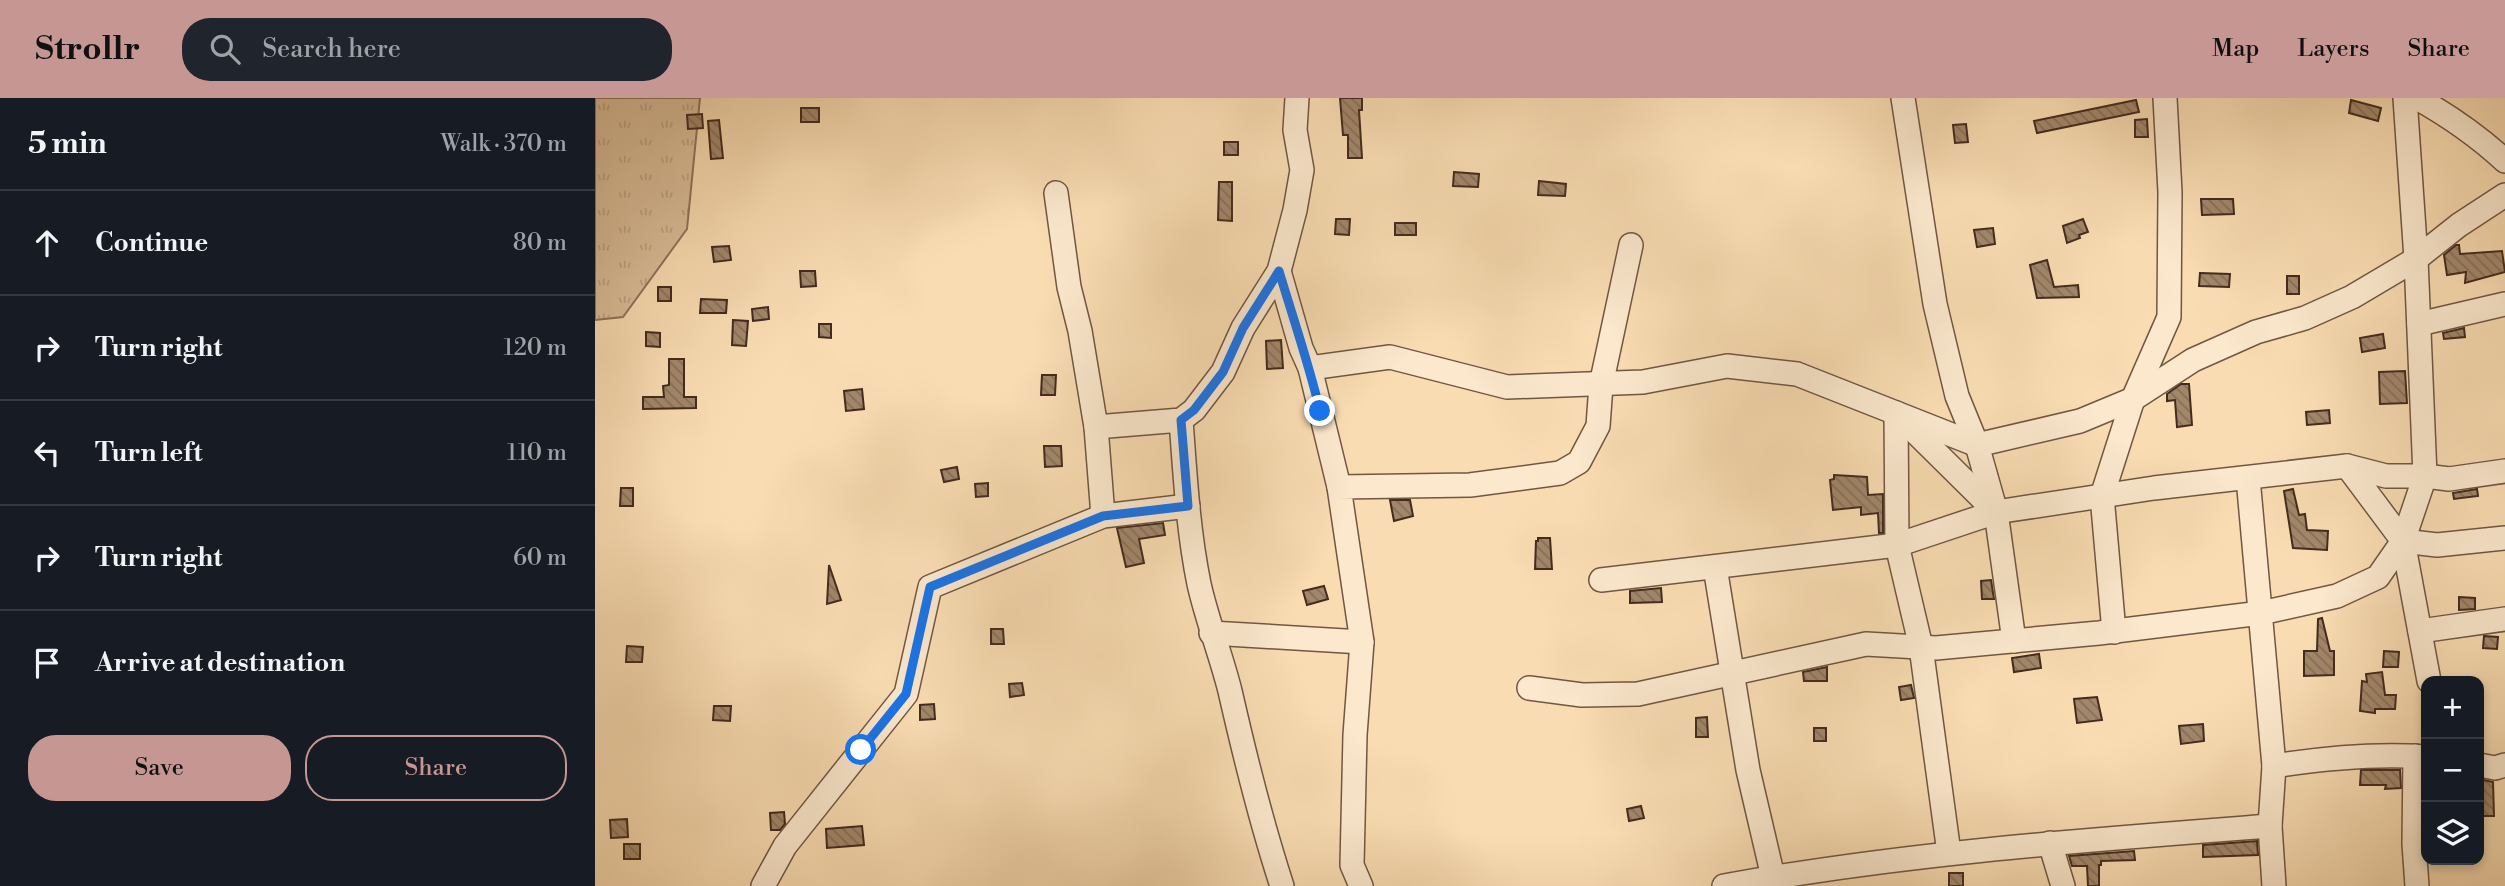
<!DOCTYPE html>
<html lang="en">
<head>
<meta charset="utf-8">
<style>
  :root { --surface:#171b24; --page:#20242c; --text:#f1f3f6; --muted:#9ea1a6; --line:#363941; --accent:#c59692 }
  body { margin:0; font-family:"Libre Bodoni",serif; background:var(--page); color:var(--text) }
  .controls { position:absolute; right:21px; bottom:21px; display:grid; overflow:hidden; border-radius:14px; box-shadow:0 4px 10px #0003 }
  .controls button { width:63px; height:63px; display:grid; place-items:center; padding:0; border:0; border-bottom:2px solid var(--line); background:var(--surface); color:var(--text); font:35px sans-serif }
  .stop { position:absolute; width:21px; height:21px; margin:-16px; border:5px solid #1a73e8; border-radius:50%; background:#fff }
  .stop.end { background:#1a73e8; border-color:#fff; box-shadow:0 2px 7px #0008 }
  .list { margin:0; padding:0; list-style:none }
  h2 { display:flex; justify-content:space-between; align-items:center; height:91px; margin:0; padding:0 28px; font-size:30px }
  h2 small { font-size:23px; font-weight:400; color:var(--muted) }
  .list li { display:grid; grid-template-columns:46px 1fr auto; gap:21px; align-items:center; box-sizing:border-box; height:105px; padding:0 28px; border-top:2px solid var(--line) }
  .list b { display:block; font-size:26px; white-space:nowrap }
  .list em { font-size:23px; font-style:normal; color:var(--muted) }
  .actions { display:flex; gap:14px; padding:21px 28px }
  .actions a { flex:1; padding:16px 0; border:2px solid var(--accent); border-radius:28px; text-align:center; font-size:24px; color:var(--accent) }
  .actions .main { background:var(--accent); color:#111 }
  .icon { flex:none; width:38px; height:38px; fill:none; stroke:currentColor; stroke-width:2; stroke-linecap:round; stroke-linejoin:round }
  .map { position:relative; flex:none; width:1910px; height:788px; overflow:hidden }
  header { display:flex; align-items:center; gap:42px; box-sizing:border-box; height:98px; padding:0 35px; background:var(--accent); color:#111 }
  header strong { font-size:33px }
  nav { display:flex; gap:38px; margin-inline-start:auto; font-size:24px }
  .search { width:490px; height:63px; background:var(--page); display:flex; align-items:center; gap:18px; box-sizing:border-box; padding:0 24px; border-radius:28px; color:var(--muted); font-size:26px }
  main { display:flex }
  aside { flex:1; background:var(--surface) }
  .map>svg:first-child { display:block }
  .grass { fill:url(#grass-tufts); stroke:#8e745c; stroke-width:2 }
  .building { fill:url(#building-back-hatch); stroke:#432b1e; stroke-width:2 }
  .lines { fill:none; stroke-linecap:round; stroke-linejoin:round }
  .minor-casing { stroke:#705743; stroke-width:26 }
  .minor { stroke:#fbe8cd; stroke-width:23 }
  .route { stroke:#1a73e8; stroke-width:9 }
</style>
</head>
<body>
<header>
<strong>Strollr</strong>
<div class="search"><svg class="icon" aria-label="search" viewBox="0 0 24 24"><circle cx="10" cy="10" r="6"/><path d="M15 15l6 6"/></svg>Search here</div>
<nav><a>Map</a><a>Layers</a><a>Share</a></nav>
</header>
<main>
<aside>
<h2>5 min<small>Walk · 370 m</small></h2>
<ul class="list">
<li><svg class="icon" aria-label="ahead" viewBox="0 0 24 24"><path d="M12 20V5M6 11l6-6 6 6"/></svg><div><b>Continue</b></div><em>80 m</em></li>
<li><svg class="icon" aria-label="right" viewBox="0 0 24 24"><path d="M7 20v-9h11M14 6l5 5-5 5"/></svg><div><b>Turn right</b></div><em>120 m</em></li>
<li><svg class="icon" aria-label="left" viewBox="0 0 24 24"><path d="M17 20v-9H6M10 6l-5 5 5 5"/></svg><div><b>Turn left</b></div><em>110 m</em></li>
<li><svg class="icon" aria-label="right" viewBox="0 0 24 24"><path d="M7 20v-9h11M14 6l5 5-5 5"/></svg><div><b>Turn right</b></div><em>60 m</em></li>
<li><svg class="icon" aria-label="arrive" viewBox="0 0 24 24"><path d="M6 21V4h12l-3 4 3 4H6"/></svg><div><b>Arrive at destination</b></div></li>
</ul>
<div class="actions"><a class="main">Save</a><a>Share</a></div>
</aside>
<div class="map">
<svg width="1910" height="788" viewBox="0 0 1910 788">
  <defs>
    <pattern id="grass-tufts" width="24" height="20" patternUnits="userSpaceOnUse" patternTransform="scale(1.75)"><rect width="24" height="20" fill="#dabe99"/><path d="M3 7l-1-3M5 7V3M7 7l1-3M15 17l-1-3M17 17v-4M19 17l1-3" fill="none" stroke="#bca383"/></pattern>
    <pattern id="building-back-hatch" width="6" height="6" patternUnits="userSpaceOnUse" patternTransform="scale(1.75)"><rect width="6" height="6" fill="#a2876b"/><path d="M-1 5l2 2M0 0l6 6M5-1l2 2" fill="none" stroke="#866f57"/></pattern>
  </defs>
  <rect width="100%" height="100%" fill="#f9dcb2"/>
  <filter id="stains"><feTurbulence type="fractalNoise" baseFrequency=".00286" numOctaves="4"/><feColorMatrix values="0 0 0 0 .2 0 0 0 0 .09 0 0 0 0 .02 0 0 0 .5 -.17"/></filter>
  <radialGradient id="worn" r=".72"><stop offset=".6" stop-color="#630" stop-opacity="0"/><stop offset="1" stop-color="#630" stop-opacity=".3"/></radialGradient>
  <path class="grass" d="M 0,0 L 105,0 L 92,131 L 28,219 L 0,222 Z"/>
  <g class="building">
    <path d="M 745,0 L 767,0 L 767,12 L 764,12 L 767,60 L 753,60 L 753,37 L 748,37 Z"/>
    <path d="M 1541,2 L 1544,14 L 1442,35 L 1439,23 Z"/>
    <path d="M 1756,2 L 1786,10 L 1783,23 L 1754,15 Z"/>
    <rect x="206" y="10" width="18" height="14"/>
    <path d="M 107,16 L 108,30 L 93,31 L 92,17 Z"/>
    <path d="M 1552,21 L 1553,39 L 1540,39 L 1540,22 Z"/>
    <path d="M 124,22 L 128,60 L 116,61 L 113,23 Z"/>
    <path d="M 1371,26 L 1373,44 L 1360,45 L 1358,27 Z"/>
    <rect x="629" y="44" width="14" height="13"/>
    <path d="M 859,74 L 884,76 L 883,89 L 858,88 Z"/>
    <path d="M 944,83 L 971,86 L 970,98 L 943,97 Z"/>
    <path d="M 624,84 L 637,84 L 637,123 L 623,122 Z"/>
    <path d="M 1606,101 L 1638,101 L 1639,116 L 1607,117 Z"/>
    <path d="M 741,121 L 755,121 L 754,137 L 740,136 Z"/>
    <path d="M 1488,121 L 1493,134 L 1484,137 L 1485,140 L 1472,145 L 1468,128 Z"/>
    <rect x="800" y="125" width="21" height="12"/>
    <path d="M 1398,130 L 1400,146 L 1382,149 L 1379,132 Z"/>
    <path d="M 1861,147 L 1864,147 L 1865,156 L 1907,153 L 1910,174 L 1870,185 L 1871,174 L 1852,177 L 1849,157 Z"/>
    <path d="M 134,148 L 136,162 L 119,164 L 117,149 Z"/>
    <path d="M 1452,162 L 1459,189 L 1483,187 L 1484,199 L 1442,200 L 1435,167 Z"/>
    <path d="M 205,173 L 220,173 L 221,188 L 206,189 Z"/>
    <path d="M 1605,175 L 1635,176 L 1634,189 L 1604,188 Z"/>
    <rect x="1692" y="178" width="12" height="18"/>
    <rect x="63" y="189" width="13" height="14"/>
    <path d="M 106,201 L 132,202 L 131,215 L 105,215 Z"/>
    <path d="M 173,209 L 174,221 L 158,223 L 157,211 Z"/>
    <path d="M 138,222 L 153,223 L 151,248 L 137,247 Z"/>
    <path d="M 224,226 L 236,226 L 236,240 L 224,239 Z"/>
    <path d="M 1869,230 L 1870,239 L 1849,241 L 1848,235 Z"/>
    <path d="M 51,234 L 65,235 L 65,249 L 51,248 Z"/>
    <path d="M 1788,236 L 1790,250 L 1767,254 L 1765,240 Z"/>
    <path d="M 686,242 L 688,270 L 672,271 L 671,243 Z"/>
    <path d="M 74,261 L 89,261 L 89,299 L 101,299 L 101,310 L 48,311 L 48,299 L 69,299 L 68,288 L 74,287 Z"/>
    <path d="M 1810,273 L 1812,305 L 1785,306 L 1784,274 Z"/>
    <path d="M 447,277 L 461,277 L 460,297 L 446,297 Z"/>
    <path d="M 1586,286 L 1594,286 L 1597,327 L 1582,329 L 1580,302 L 1572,303 L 1572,296 Z"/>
    <path d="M 267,291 L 269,311 L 251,313 L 249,293 Z"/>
    <path d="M 1734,312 L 1735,325 L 1712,327 L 1711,314 Z"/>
    <path d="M 449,348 L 466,348 L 467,368 L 450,369 Z"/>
    <path d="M 362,369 L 364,381 L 349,384 L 346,372 Z"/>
    <path d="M 1239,377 L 1272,379 L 1273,397 L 1288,396 L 1288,435 L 1284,435 L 1283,415 L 1266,417 L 1266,409 L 1238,412 L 1235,382 L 1239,381 Z"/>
    <path d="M 393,385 L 393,398 L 381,399 L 380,386 Z"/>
    <path d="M 26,390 L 38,390 L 38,408 L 25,408 Z"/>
    <path d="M 1698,391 L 1704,417 L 1710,416 L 1712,432 L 1733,433 L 1732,452 L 1698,450 L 1689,393 Z"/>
    <path d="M 1882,391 L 1883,398 L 1859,401 L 1858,395 Z"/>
    <path d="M 795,402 L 815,402 L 818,418 L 799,423 Z"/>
    <path d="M 568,425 L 570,437 L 544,441 L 549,465 L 531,469 L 522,430 Z"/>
    <path d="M 943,440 L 955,440 L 957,471 L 940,471 L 941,443 L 943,443 Z"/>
    <path d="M 234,467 L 246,502 L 232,506 Z"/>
    <path d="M 1396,482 L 1399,501 L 1387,501 L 1386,483 Z"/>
    <path d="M 729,488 L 733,501 L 712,507 L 708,493 Z"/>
    <path d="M 1066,490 L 1067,504 L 1035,505 L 1035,493 Z"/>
    <path d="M 1864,499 L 1880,500 L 1880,511 L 1864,512 Z"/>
    <path d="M 1727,520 L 1735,553 L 1739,553 L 1739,577 L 1709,578 L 1709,553 L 1722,553 L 1723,521 Z"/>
    <path d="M 396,531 L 408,531 L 409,546 L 396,546 Z"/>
    <path d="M 1889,538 L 1903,539 L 1902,551 L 1888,550 Z"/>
    <path d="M 32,548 L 48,549 L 47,564 L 31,564 Z"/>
    <path d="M 1789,553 L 1804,554 L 1803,569 L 1788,569 Z"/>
    <path d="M 1444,556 L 1446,570 L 1419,574 L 1417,560 Z"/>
    <path d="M 1232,569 L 1232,583 L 1209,583 L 1208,574 Z"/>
    <path d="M 1787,574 L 1790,597 L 1801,597 L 1800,611 L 1780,611 L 1780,615 L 1765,613 L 1767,583 L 1772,584 L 1771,576 Z"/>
    <path d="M 427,585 L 429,597 L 415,599 L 414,586 Z"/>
    <path d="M 1316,587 L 1319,600 L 1306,602 L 1304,589 Z"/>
    <path d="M 1502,599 L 1507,622 L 1482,625 L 1479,601 Z"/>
    <path d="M 339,606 L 340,621 L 325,622 L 325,607 Z"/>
    <path d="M 119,608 L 136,608 L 135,623 L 118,622 Z"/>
    <path d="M 1112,619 L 1113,639 L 1101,639 L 1101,620 Z"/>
    <path d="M 1608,626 L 1609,643 L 1586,646 L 1584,628 Z"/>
    <rect x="1219" y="630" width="12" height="13"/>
    <path d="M 1766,672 L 1805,672 L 1806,690 L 1790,691 L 1791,687 L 1765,687 Z"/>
    <path d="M 1884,681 L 1898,684 L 1899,718 L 1884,718 Z"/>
    <path d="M 1046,708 L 1049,720 L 1034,723 L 1032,711 Z"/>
    <path d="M 189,714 L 190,726 L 185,732 L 176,732 L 175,715 Z"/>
    <path d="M 32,721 L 33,739 L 16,740 L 15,722 Z"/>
    <path d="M 267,728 L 269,747 L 232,750 L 231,731 Z"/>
    <path d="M 1662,743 L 1663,757 L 1608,759 L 1608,747 Z"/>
    <rect x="29" y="746" width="16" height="15"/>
    <path d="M 1539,753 L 1540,762 L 1506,763 L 1506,767 L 1504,767 L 1504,788 L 1493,788 L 1492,768 L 1477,768 L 1474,758 Z"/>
    <rect x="1354" y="775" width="14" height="13"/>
  </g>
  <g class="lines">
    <g class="minor-casing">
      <g id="minor">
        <path d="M 1308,0 L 1340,206 L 1362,298 L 1382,347 L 1401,414 L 1419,543"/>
        <path d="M 1822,0 C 1854,18 1883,38 1910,63"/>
        <path d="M 461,95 L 474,189 L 485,233 L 501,329 L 508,418"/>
        <path d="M 684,173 L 706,250 L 715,270 L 744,389"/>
        <path d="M 1824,226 L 1910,206"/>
        <path d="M 715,270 L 795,259 L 912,289 L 1048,284 L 1132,268 L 1202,276 L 1301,315 L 1401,414 L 1559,390 L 1752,368 L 1791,378 L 1830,378 L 1854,381 L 1910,373"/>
        <path d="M 586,322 C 590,376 593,432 604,486 C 612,522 626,557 635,593 C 650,659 666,724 687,788"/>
        <path d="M 501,329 L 586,322 L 599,312 L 628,274 L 648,230 L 684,173 L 700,112 L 707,72 L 700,32 L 702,0"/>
        <path d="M 1752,368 L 1808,443 L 1834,583"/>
        <path d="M 1653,380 L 1679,668 L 1675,728 L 1679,788"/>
        <path d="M 1808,443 L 1842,447 L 1910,440"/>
        <path d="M 1120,469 L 1153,672 L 1178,779"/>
        <path d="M 1006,482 L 1302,447 L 1401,414"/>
        <path d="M 1825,533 L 1910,521"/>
        <path d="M 1519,534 L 1507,398 L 1538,301 L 1574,219 L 1575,94 L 1570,0"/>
        <path d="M 616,535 L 767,544"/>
        <path d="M 934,590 L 987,597 L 1043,596 L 1271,546 L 1341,550 L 1504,535 L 1666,515 L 1742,498 L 1783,479 L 1808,443 L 1830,378 L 1821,161 L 1810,0"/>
        <path d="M 1820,658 L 1819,746 L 1822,788"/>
        <path d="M 1884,667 L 1900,670 L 1910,667"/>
        <path d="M 1679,668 C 1730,660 1780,655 1831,659"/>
        <path d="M 1455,745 L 1468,788"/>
        <path d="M 1354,755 L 1326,549 L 1302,447 L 1301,315 L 1382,347 L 1485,323 L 1538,301 L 1598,262 L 1661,234 L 1710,220 L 1757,199 L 1821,161 L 1864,127 L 1910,97"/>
        <path d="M 168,788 L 190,748 L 311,596 L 335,489 L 508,418 L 593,408"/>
        <path d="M 766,788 L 757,767 L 760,637 L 767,544 L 744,389 L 875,387 L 965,375 L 984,364 L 1003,328 L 1006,287 L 1036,147"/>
        <path d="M 1129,788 C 1310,755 1492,742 1675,728"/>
      </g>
    </g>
    <use href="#minor" class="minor"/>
  </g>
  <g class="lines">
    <path class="route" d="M 266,652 L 311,596 L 335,489 L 508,418 L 593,408 L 586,322 L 599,312 L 628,274 L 648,230 L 684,173 C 698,220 714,266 725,313"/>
  </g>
  <rect width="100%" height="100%" filter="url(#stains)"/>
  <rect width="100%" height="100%" fill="url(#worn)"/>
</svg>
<div class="controls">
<button>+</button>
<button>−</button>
<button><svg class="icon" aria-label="layers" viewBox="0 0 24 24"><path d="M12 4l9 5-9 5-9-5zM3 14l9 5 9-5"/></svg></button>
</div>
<div class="stop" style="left:266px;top:652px"></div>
<div class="stop end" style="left:725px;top:313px"></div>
</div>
</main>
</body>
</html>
